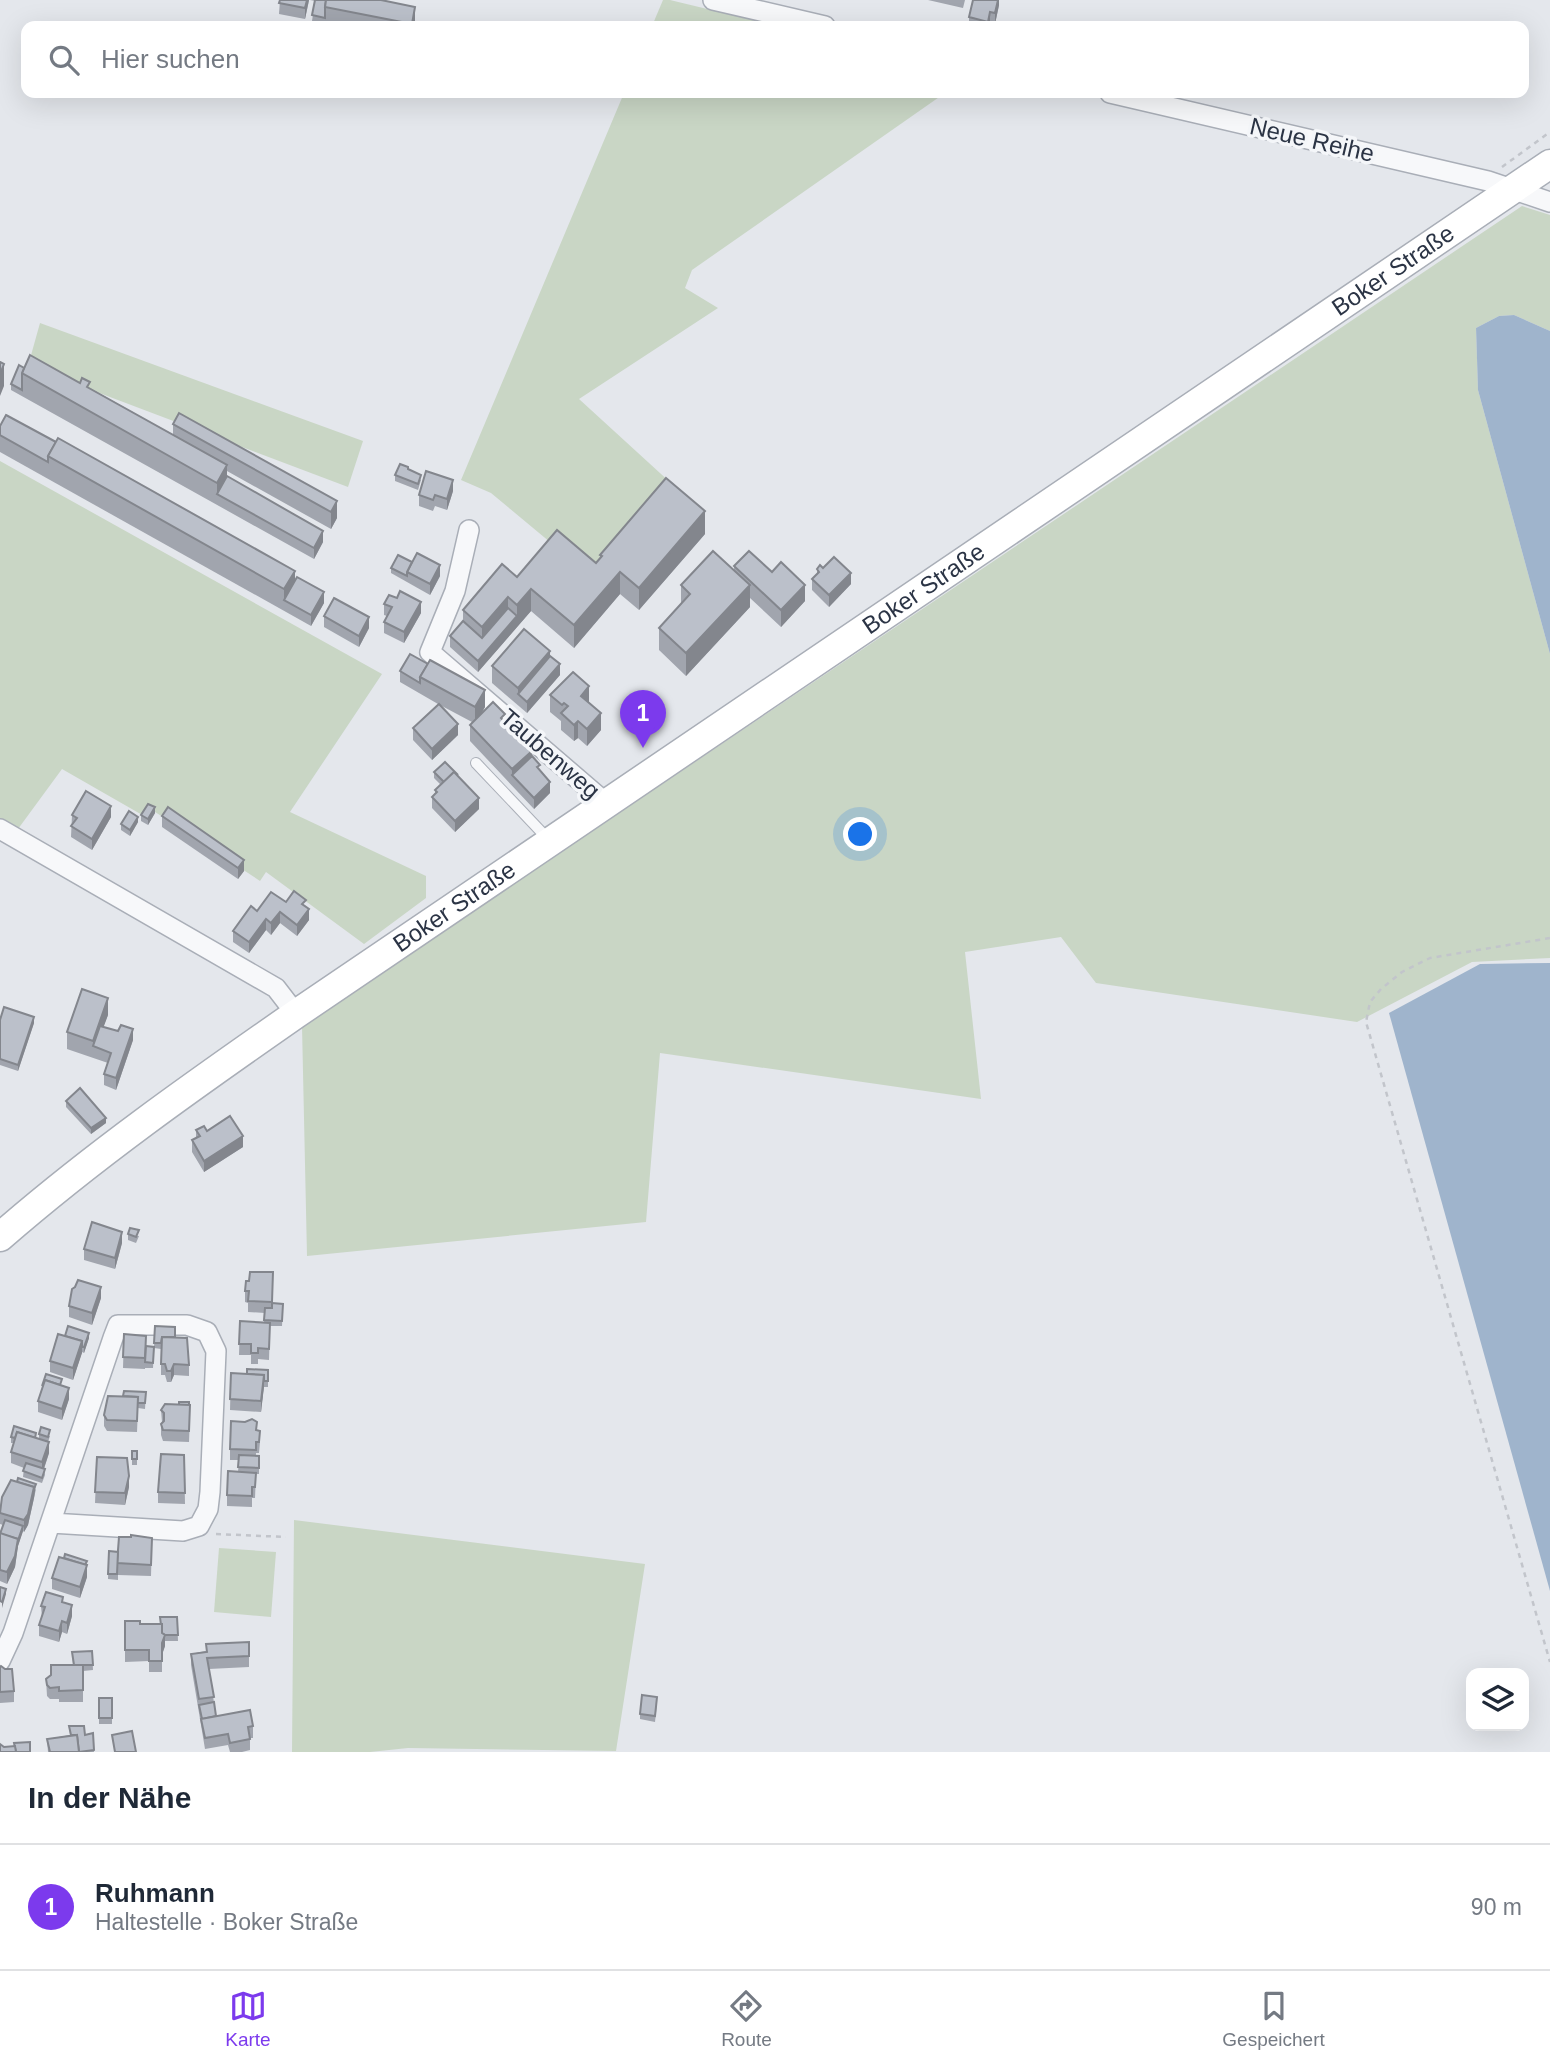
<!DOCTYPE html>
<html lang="de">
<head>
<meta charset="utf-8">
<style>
  :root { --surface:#fff; --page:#f6f6f7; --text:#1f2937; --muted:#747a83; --line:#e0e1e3; --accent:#7c3aed }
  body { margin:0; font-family:Arial,sans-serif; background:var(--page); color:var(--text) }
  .controls { position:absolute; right:21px; bottom:21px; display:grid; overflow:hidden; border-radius:14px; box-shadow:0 7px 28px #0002 }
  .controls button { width:63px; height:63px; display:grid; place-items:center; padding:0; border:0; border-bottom:2px solid var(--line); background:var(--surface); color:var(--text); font:35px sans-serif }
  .you { position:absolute; left:861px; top:835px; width:24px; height:24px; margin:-18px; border:5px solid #fff; border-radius:50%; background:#1a73e8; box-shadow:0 0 0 10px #1a73e833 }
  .badge { display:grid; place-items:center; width:46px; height:46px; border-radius:50%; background:var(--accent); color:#fff; font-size:23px; font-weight:700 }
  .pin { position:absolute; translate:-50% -58px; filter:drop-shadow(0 2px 4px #0008) }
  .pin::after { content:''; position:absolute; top:37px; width:24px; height:21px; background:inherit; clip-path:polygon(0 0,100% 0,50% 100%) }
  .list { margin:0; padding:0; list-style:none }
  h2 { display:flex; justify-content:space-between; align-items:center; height:91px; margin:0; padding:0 28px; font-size:30px }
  h2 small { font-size:23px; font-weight:400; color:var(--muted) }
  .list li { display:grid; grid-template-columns:46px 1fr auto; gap:21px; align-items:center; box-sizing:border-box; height:126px; padding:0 28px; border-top:2px solid var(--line) }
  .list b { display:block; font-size:26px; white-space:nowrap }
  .list p { margin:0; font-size:23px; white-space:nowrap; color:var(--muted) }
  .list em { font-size:23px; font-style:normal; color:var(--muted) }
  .icon { flex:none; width:38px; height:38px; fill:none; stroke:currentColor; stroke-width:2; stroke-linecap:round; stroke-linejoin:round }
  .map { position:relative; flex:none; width:1550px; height:1752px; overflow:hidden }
  .search { position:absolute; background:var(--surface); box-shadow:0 7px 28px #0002; left:21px; right:21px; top:21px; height:77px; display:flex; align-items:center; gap:18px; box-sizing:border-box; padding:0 24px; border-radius:14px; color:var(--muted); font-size:26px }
  .sheet { height:217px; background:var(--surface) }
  nav { display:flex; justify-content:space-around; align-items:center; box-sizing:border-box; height:98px; border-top:2px solid var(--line); background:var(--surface); font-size:19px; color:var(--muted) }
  nav a { display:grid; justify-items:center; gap:4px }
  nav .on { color:var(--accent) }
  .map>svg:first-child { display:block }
  .green { fill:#c9d6c5 }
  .water { fill:#9fb4cc }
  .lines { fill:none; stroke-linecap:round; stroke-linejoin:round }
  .lane-casing { stroke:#a9aeb7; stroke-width:12 }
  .street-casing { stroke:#a9aeb7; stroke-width:22 }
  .secondary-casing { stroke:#a9aeb7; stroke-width:31 }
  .path { stroke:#c2c5cb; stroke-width:2.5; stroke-dasharray:5 5; stroke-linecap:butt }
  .lane { stroke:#f7f8fa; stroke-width:10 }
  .street { stroke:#f7f8fa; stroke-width:19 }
  .secondary { stroke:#fff; stroke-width:28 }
  .wall { fill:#a1a5ae }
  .shaded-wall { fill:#83868d }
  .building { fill:#bbc0ca; stroke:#83868d; stroke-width:2 }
  .labels { text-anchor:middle; stroke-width:7; stroke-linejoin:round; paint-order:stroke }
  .street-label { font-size:24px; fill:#2b3445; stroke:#f4f6f9 }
</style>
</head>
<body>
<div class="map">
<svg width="1550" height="1752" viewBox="0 0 1550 1752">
  <rect width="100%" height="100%" fill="#e4e7ec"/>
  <g class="green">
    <path d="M 663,0 L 670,0 L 777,26 L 652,26 Z"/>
    <path d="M 624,93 L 945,93 L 692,270 L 685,288 L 718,308 L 579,399 L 672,484 L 592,577 L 491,493 L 461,480 Z"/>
    <path d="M 1522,206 L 1550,215 L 1550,331 L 1514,315 L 1499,316 L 1476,328 L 1478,390 L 1550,654 L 1550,958 L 1472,962 L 1357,1022 L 1096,983 L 1061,937 L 965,952 L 981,1099 L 660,1053 L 646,1222 L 307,1256 L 302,1026 Z"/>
    <path d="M 40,323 L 363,441 L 348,487 L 28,366 Z"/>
    <path d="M 0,461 L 382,674 L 290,812 L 426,876 L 426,898 L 364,944 L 266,872 L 260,881 L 149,808 L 144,816 L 62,769 L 18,829 L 0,820 Z"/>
    <path d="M 294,1520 L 645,1564 L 616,1751 L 408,1748 L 370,1752 L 292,1752 Z"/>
    <path d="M 219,1548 L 276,1552 L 271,1617 L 214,1612 Z"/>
  </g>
  <g class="water">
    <path d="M 1514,315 L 1550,331 L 1550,654 L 1478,390 L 1476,328 L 1499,316 Z"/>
    <path d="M 1550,963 L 1550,1591 L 1389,1013 L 1480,964 Z"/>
  </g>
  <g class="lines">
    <g class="lane-casing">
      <path id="lane" d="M 476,763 L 548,839"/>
    </g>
    <g class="street-casing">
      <g id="street">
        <path d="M 713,0 L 825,26"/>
        <path d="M 1110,93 L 1488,181 L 1550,202"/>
        <path d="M 469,530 L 455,591 L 430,652 L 607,804"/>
        <path d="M 0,829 L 276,988 L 296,1014"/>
        <path d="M 0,1661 L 13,1633 L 113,1338 L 118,1325 L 187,1325 L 207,1332 L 216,1351 L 210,1492 L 208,1509 L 199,1526 L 183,1531 L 51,1523"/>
      </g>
    </g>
    <g class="secondary-casing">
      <g id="secondary">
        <path id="s1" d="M 0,1237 C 93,1156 194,1085 296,1014 L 1550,164"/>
      </g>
    </g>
    <g class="path">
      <path d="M 1502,167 L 1550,132"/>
      <path d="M 1550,938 L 1430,958 L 1402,972 L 1381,989 L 1370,1002 L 1366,1022 L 1550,1662"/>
      <path d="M 216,1534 L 286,1537"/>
    </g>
    <use href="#lane" class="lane"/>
    <use href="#street" class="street"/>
    <use href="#secondary" class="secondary"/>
  </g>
  <g class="wall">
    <path d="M 280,0 L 309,0 L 305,19 L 279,14 Z"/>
    <path d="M 310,0 L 381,0 L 415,24 L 415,26 L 339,26 L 312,21 L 315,1 Z"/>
    <path d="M 928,0 L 965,0 L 963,8 Z"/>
    <path d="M 999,0 L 999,5 L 995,24 L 990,23 L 989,26 L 969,26 L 969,17 Z"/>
    <path d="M 24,368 L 90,388 L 173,435 L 173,424 L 337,501 L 337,518 L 331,529 L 227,471 L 227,476 L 323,542 L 314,559 L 11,390 L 11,384 Z"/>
    <path d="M 0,426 L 295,582 L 324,603 L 311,626 L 0,452 Z"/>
    <path d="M 408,470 L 421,480 L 418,490 L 395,481 L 395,475 Z"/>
    <path d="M 453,491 L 447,510 L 435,506 L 433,511 L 419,506 L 419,495 Z"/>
    <path d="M 705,534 L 639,610 L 620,594 L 574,648 L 531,611 L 478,672 L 450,647 L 450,636 L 463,621 L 463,610 L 517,577 L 596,563 L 600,558 L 600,555 Z"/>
    <path d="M 734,566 L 772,572 L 805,601 L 781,627 L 750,598 L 750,607 L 686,676 L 659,650 L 659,628 L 681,604 L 681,585 L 734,570 Z"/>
    <path d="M 391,568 L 440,576 L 430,595 L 391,573 Z"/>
    <path d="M 823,568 L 851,584 L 829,607 L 812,590 L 812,579 L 817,575 L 817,569 Z"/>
    <path d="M 384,604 L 421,613 L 404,643 L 384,633 L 384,622 L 387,616 L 384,615 Z"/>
    <path d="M 324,616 L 369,628 L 359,647 L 324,627 Z"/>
    <path d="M 410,654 L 485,707 L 481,714 L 505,723 L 532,756 L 550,793 L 534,809 L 470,741 L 470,725 L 472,722 L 440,705 L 458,735 L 432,760 L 413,740 L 413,728 L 438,704 L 400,682 L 400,671 Z"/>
    <path d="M 550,656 L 560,675 L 527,713 L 492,683 L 492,666 Z"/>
    <path d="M 550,695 L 589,703 L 601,730 L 587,746 L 578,738 L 574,741 L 561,730 L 561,721 L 550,712 Z"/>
    <path d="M 434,772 L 479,809 L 455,832 L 432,808 L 432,797 L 435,793 L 435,790 L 441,785 L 434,778 Z"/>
    <path d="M 155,813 L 148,825 L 141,821 L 141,815 Z"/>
    <path d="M 72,815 L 111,817 L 92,850 L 71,837 Z"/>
    <path d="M 162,816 L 244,871 L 238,879 L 162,827 Z"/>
    <path d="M 138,822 L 130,836 L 121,830 L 121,824 Z"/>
    <path d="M 286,902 L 306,906 L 309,920 L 297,936 L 280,923 L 271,935 L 266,930 L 249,953 L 233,942 L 233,931 L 257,911 Z"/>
    <path d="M 108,1015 L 103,1027 L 133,1040 L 116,1090 L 104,1085 L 104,1074 L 108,1063 L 67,1049 L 67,1032 Z"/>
    <path d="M 0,1020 L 34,1023 L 18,1071 L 0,1065 Z"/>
    <path d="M 66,1101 L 106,1123 L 91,1134 L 66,1107 Z"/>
    <path d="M 196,1130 L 207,1131 L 243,1147 L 204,1172 L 192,1152 L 192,1140 L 196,1138 Z"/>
    <path d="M 128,1234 L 139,1236 L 136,1243 L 128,1240 Z"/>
    <path d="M 122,1243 L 115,1269 L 84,1260 L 84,1249 Z"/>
    <path d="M 250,1272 L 272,1303 L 283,1304 L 282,1326 L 270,1326 L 269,1360 L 258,1359 L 258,1364 L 251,1364 L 251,1355 L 239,1355 L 240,1321 L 264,1322 L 265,1313 L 248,1312 L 248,1303 L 245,1302 L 245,1291 L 249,1281 Z"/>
    <path d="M 101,1298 L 92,1325 L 69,1317 L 69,1306 Z"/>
    <path d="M 155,1326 L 175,1337 L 189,1365 L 189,1376 L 174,1375 L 171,1382 L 167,1382 L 165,1375 L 161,1375 L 161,1349 L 154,1348 Z"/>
    <path d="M 124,1334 L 146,1346 L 154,1347 L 153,1368 L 145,1368 L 145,1369 L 123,1368 Z"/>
    <path d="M 65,1336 L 89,1338 L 84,1353 L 82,1352 L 73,1380 L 50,1372 L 50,1361 Z"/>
    <path d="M 268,1370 L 268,1387 L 264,1387 L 261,1412 L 230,1410 L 231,1373 L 247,1374 Z"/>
    <path d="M 62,1386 L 69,1399 L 62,1420 L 38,1412 L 38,1401 Z"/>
    <path d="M 146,1392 L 145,1409 L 138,1408 L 137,1432 L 107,1431 L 104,1426 L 104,1415 L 123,1396 Z"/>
    <path d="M 161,1410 L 190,1417 L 189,1442 L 163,1441 L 161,1435 L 161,1424 L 162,1422 Z"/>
    <path d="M 257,1430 L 260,1442 L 259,1453 L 256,1453 L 256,1456 L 259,1456 L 259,1474 L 256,1474 L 255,1498 L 252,1498 L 252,1507 L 227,1506 L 227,1495 L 238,1472 L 239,1460 L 230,1460 L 230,1449 Z"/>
    <path d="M 39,1434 L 50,1436 L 48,1442 L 49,1453 L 44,1469 L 45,1475 L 42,1483 L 23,1477 L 24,1468 L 11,1463 L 11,1452 L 14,1443 L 11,1443 L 11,1437 L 39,1439 Z"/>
    <rect x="132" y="1451" width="5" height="14"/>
    <path d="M 184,1455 L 185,1504 L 158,1503 L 158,1492 Z"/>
    <path d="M 97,1457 L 129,1487 L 125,1505 L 95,1503 Z"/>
    <path d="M 36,1489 L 28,1525 L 24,1532 L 23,1531 L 18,1546 L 15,1567 L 7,1584 L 0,1581 L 0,1533 L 3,1525 L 0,1524 L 0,1513 Z"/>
    <path d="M 152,1538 L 151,1576 L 118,1575 L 118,1580 L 108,1579 L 109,1551 L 118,1552 Z"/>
    <path d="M 87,1565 L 87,1577 L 80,1598 L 52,1589 L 52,1578 Z"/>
    <path d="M 63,1602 L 72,1616 L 67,1634 L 62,1632 L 59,1642 L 39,1636 L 39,1625 L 42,1617 L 41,1606 Z"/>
    <path d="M 160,1617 L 177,1617 L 178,1641 L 165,1641 L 165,1646 L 162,1654 L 162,1672 L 149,1672 L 149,1661 L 125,1662 L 125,1621 L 140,1624 L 160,1624 Z"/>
    <path d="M 249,1642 L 249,1667 L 209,1669 L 216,1716 L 253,1726 L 253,1738 L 250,1738 L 250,1750 L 242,1752 L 230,1752 L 228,1745 L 205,1749 L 191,1665 L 191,1654 Z"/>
    <path d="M 92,1651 L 93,1670 L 83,1671 L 83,1702 L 59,1702 L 59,1699 L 50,1699 L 47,1696 L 46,1679 L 73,1665 L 72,1652 Z"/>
    <path d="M 0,1667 L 14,1691 L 14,1702 L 0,1703 Z"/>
    <rect x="99" y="1698" width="13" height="26"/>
    <path d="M 657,1703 L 655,1722 L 640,1719 L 640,1714 Z"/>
    <path d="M 69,1726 L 85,1735 L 93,1733 L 94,1752 L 48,1752 L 47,1739 L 70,1735 Z"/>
  </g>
  <g class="shaded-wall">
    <path d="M 307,0 L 309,0 L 305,19 L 305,8 Z"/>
    <path d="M 998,0 L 999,0 L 999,5 L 995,24 L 995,13 Z"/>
    <path d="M 415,7 L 415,26 L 412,26 Z"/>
    <path d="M 990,12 L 990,23 L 989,26 L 988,26 Z"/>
    <path d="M 4,364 L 4,386 L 0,396 L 0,374 Z"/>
    <path d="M 227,465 L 227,488 L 217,494 L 217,483 Z"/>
    <path d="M 453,480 L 453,491 L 447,510 L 447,499 Z"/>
    <path d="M 337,501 L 337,518 L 331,529 L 331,512 Z"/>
    <path d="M 705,511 L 705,534 L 639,610 L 639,588 Z"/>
    <path d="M 323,531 L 323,542 L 314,559 L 314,548 Z"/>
    <path d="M 440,565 L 440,576 L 430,595 L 430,584 Z"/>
    <path d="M 295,571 L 295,593 L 284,600 L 284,589 Z"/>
    <path d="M 620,572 L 620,594 L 574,648 L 574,625 Z"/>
    <path d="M 851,573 L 851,584 L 829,607 L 829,595 Z"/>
    <path d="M 750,585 L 750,607 L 686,676 L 686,653 Z"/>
    <path d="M 805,585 L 805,601 L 781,627 L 781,610 Z"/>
    <path d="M 531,589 L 531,611 L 478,672 L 478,661 L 517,616 L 517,605 Z"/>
    <path d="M 324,592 L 324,603 L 311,626 L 311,615 Z"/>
    <path d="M 508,597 L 508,619 L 482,649 L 482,627 Z"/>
    <path d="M 421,602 L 421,613 L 404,643 L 404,632 Z"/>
    <path d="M 369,617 L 369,628 L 359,647 L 359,636 Z"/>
    <path d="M 550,651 L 550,668 L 518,694 L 518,688 Z"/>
    <path d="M 560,664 L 560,675 L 527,713 L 527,702 Z"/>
    <path d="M 589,686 L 589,703 L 581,696 Z"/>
    <path d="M 485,690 L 485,707 L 475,724 L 475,707 Z"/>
    <path d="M 601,713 L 601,730 L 587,746 L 587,729 Z"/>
    <path d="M 578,721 L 578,738 L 574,741 L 574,725 Z"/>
    <path d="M 458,724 L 458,735 L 432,760 L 432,749 Z"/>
    <path d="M 532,751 L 532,767 L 512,775 L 512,769 Z"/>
    <path d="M 550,782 L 550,793 L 534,809 L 534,798 Z"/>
    <path d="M 479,798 L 479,809 L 455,832 L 455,821 Z"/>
    <path d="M 111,806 L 111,817 L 92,850 L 92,839 Z"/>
    <path d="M 155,807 L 155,813 L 148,825 L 148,819 Z"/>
    <path d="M 138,817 L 138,822 L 130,836 L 130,830 Z"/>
    <path d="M 244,860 L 244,871 L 238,879 L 238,868 Z"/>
    <path d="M 309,909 L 309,920 L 297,936 L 297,925 Z"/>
    <path d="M 280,912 L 280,923 L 271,935 L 271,923 Z"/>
    <path d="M 266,919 L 266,930 L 249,953 L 249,942 Z"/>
    <path d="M 108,998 L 108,1015 L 96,1048 L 93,1046 L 93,1058 L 93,1041 Z"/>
    <path d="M 34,1017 L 34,1023 L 18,1071 L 18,1065 Z"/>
    <path d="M 133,1029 L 133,1040 L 116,1090 L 116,1078 Z"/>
    <path d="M 106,1118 L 106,1123 L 91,1134 L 91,1128 Z"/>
    <path d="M 243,1136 L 243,1147 L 204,1172 L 204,1161 Z"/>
    <path d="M 122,1232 L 122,1243 L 115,1269 L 115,1258 Z"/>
    <path d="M 101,1287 L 101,1298 L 92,1325 L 92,1313 Z"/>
    <path d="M 89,1333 L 89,1338 L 84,1353 L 84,1347 Z"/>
    <path d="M 82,1341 L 82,1353 L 73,1380 L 73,1368 Z"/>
    <path d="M 174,1364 L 174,1375 L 171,1382 L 171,1371 Z"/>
    <path d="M 264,1375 L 264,1386 L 261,1412 L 261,1401 Z"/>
    <path d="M 69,1388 L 69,1399 L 62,1420 L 62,1409 Z"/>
    <path d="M 49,1442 L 49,1453 L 42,1474 L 42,1462 Z"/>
    <path d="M 129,1476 L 129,1487 L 125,1505 L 125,1493 Z"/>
    <path d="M 36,1484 L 34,1498 L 28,1525 L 24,1532 L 24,1520 Z"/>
    <path d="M 23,1526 L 23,1531 L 18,1546 L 15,1567 L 7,1584 L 7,1572 Z"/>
    <path d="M 87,1565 L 87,1577 L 80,1598 L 80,1587 Z"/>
    <path d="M 6,1589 L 6,1594 L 2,1608 L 2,1602 Z"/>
    <path d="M 72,1605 L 72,1616 L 67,1634 L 67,1623 Z"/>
    <path d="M 62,1621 L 62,1632 L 59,1642 L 59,1631 Z"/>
    <path d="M 165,1635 L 165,1646 L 162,1655 L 162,1643 Z"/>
  </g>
  <g class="building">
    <path d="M 280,0 L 307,0 L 305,8 L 279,3 Z"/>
    <path d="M 315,0 L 326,0 L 325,7 L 325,18 L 312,15 Z"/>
    <path d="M 326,0 L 381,0 L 415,7 L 412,24 L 325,7 Z"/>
    <path d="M 973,0 L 998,0 L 995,13 L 990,12 L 988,22 L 969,17 Z"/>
    <path d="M 30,355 L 80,383 L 82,378 L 90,382 L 87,387 L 227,465 L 217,483 L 22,373 Z"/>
    <path d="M 0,362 L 4,364 L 0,374 Z"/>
    <path d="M 19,365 L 24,368 L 22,373 L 22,390 L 11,384 Z"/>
    <path d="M 179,413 L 337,501 L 331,512 L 173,424 Z"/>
    <path d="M 6,415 L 56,442 L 48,456 L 48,462 L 0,435 L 0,426 Z"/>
    <path d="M 58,438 L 295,571 L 284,589 L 48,456 Z"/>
    <path d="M 400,464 L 408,467 L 408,469 L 421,475 L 418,484 L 395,475 Z"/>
    <path d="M 426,471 L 453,480 L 447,499 L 435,495 L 433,500 L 419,495 Z"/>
    <path d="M 227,476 L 323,531 L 314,548 L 217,494 Z"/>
    <path d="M 666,478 L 705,511 L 639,588 L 620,572 L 574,625 L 531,589 L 517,605 L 508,597 L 482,627 L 463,610 L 502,564 L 517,577 L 557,530 L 596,563 L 602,556 L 600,555 Z"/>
    <path d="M 713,551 L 750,585 L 686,653 L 659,628 L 690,594 L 681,585 Z"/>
    <path d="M 749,551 L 772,572 L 781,562 L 805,585 L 781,610 L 734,566 Z"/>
    <path d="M 417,553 L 440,565 L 430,584 L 407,572 Z"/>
    <path d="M 398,555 L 412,562 L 407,572 L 407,576 L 391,568 Z"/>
    <path d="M 834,557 L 851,573 L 829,595 L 812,579 L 819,572 L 817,569 L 820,565 L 823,568 Z"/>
    <path d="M 297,577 L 324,592 L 311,615 L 284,600 Z"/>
    <path d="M 400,591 L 421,602 L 404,632 L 384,622 L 392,607 L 384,604 L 389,595 L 397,598 Z"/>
    <path d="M 334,598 L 369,617 L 359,636 L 324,616 Z"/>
    <path d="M 508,608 L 517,616 L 478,661 L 450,636 L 463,621 L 482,638 Z"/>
    <path d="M 524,629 L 550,651 L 518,688 L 492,666 Z"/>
    <path d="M 410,654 L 428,664 L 420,677 L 420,683 L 400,671 Z"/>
    <path d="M 550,656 L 560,664 L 527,702 L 518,694 Z"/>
    <path d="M 430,660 L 485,690 L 475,707 L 420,677 Z"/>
    <path d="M 573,672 L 589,686 L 581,696 L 601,713 L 587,729 L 578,721 L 574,725 L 561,713 L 568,706 L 564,703 L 562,705 L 550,695 Z"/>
    <path d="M 493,702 L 505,714 L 501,718 L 532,751 L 512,769 L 470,725 Z"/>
    <path d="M 439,704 L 458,724 L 432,749 L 413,728 Z"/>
    <path d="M 532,756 L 540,765 L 537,767 L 550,782 L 534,798 L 512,775 Z"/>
    <path d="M 445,762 L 458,775 L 454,772 L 444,782 L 434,772 Z"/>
    <path d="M 454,772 L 479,798 L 455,821 L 432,797 L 437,792 L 435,790 Z"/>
    <path d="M 86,791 L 111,806 L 92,839 L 71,826 L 77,818 L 72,815 Z"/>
    <path d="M 148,804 L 155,807 L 148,819 L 141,815 Z"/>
    <path d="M 168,807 L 244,860 L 238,868 L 162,816 Z"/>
    <path d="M 129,811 L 138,817 L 130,830 L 121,824 Z"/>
    <path d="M 294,891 L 306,900 L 302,904 L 309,909 L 297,925 L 280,912 L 271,923 L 266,919 L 249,942 L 233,931 L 251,906 L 257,911 L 271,892 L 286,902 Z"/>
    <path d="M 82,989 L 108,998 L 93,1041 L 67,1032 Z"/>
    <path d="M 4,1007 L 34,1017 L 18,1065 L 0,1059 L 0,1020 Z"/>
    <path d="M 121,1025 L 133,1029 L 116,1078 L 104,1074 L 111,1053 L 93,1046 L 100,1026 L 118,1031 Z"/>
    <path d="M 80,1088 L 106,1118 L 91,1128 L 66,1101 Z"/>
    <path d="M 230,1116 L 243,1136 L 204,1161 L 192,1140 L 200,1136 L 196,1130 L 204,1126 L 207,1131 Z"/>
    <path d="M 92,1222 L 122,1232 L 115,1258 L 84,1249 Z"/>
    <path d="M 130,1228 L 139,1230 L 136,1237 L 128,1234 Z"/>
    <path d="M 250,1272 L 273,1272 L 272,1302 L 248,1301 L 249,1291 L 245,1291 L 246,1281 L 249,1281 Z"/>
    <path d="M 78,1280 L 101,1287 L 92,1313 L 69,1306 L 72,1289 L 75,1287 Z"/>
    <path d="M 272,1303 L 283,1304 L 282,1321 L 264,1320 L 265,1308 L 272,1308 Z"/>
    <path d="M 240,1321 L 270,1323 L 269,1349 L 258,1348 L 258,1353 L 251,1353 L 251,1344 L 239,1344 Z"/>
    <path d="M 68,1326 L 89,1333 L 84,1347 L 82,1347 L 82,1341 L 65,1336 Z"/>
    <path d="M 155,1326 L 175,1327 L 175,1337 L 162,1337 L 161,1343 L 154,1343 Z"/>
    <path d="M 58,1334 L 82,1341 L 73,1368 L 50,1361 Z"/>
    <path d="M 124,1334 L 146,1336 L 145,1358 L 123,1357 Z"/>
    <path d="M 162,1337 L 187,1338 L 189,1365 L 174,1364 L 171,1371 L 167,1371 L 165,1364 L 161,1364 Z"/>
    <path d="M 146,1346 L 154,1347 L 153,1363 L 145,1362 Z"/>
    <path d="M 247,1369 L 268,1370 L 268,1381 L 264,1381 L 264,1375 L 247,1374 Z"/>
    <path d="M 231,1373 L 264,1375 L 261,1401 L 230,1399 Z"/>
    <path d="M 46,1374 L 62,1379 L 60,1385 L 45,1380 L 42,1386 Z"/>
    <path d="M 45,1380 L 69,1388 L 62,1409 L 38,1401 Z"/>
    <path d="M 124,1391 L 146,1392 L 145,1403 L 137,1403 L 138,1397 L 123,1396 Z"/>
    <path d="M 108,1396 L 138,1397 L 137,1421 L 107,1420 L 104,1415 Z"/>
    <rect x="179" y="1402" width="10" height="3"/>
    <path d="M 165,1404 L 190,1405 L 189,1431 L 163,1430 L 161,1424 L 164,1421 L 164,1413 L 161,1410 Z"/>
    <path d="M 252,1419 L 257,1422 L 256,1430 L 260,1431 L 259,1442 L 256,1442 L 256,1450 L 230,1449 L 231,1421 L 245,1422 Z"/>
    <path d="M 14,1426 L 36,1433 L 35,1438 L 17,1432 L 15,1438 L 11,1437 Z"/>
    <path d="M 41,1427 L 50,1430 L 48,1437 L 39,1434 Z"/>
    <path d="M 17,1432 L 49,1442 L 42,1462 L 11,1452 Z"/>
    <rect x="132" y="1451" width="5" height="8"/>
    <path d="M 161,1454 L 184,1455 L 185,1493 L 158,1492 Z"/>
    <path d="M 239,1455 L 259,1456 L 259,1468 L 238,1467 Z"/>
    <path d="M 97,1457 L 127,1458 L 129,1476 L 125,1493 L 95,1492 Z"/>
    <path d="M 26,1463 L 45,1469 L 42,1478 L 23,1471 Z"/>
    <path d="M 228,1471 L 256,1473 L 255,1487 L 252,1487 L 252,1496 L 227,1495 Z"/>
    <path d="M 18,1478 L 36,1484 L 33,1491 L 34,1487 L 17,1482 Z"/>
    <path d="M 11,1480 L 34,1487 L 28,1514 L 24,1520 L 0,1513 L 2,1497 Z"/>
    <path d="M 5,1520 L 23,1526 L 17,1543 L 18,1539 L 0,1534 Z"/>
    <path d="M 0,1533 L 18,1539 L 15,1556 L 7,1572 L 0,1570 Z"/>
    <path d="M 131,1535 L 152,1538 L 151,1565 L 117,1563 L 119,1537 L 131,1537 Z"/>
    <path d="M 109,1551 L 118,1552 L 117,1574 L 108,1574 Z"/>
    <path d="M 65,1554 L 87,1561 L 85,1565 L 64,1558 Z"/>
    <path d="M 59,1557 L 87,1565 L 80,1587 L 52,1578 Z"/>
    <path d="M 0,1587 L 6,1589 L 2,1602 L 0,1601 Z"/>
    <path d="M 46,1592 L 63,1597 L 62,1602 L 72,1605 L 67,1623 L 62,1621 L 59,1631 L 39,1625 L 45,1607 L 41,1606 Z"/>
    <path d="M 160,1617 L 177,1617 L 178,1635 L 165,1635 L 162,1633 Z"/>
    <path d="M 125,1621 L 140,1621 L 140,1624 L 162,1624 L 162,1633 L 165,1635 L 162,1643 L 162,1661 L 149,1661 L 149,1650 L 125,1650 Z"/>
    <path d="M 249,1642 L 249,1656 L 207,1658 L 214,1697 L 199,1699 L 191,1654 L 207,1652 L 206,1644 Z"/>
    <path d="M 92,1651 L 93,1665 L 74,1665 L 72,1652 Z"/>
    <path d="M 51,1665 L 83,1665 L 83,1690 L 59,1691 L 59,1687 L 50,1688 L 47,1685 L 46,1679 L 51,1675 Z"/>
    <path d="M 1,1666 L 5,1669 L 12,1669 L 14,1691 L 0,1692 L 0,1667 Z"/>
    <path d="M 642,1695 L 657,1697 L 655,1716 L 640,1714 Z"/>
    <rect x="99" y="1698" width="13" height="20"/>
    <path d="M 214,1702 L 216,1716 L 202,1719 L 199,1705 Z"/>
    <path d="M 250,1710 L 253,1726 L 248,1727 L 250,1739 L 230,1743 L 228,1734 L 205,1738 L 201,1719 Z"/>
    <path d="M 69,1726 L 84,1726 L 85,1735 L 93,1733 L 94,1750 L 79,1752 L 77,1735 L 71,1735 Z"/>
    <path d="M 132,1731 L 136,1752 L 115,1752 L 112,1735 Z"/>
    <path d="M 77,1735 L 79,1752 L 50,1752 L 47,1739 Z"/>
    <path d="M 30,1742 L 30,1752 L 16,1752 L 14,1743 Z"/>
    <path d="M 0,1744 L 4,1747 L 15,1746 L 16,1752 L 0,1752 Z"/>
  </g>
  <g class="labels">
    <g class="street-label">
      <text transform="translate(1312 140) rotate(13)" y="8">Neue Reihe</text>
      <text dy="8" stroke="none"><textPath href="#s1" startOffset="1696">Boker Straße</textPath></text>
      <text dy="8" stroke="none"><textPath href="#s1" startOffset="1129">Boker Straße</textPath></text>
      <text transform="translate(550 754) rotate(41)" y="8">Taubenweg</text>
      <text dy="8" stroke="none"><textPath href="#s1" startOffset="562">Boker Straße</textPath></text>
    </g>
  </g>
</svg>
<div class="controls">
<button><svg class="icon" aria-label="layers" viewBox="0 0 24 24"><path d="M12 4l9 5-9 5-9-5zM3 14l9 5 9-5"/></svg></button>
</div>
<div class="you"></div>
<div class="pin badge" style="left:643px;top:748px">1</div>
<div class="search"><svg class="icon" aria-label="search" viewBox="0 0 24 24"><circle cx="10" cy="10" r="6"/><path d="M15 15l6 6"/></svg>Hier suchen</div>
</div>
<section class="sheet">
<h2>In der Nähe<small></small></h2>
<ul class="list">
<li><span class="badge">1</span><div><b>Ruhmann</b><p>Haltestelle · Boker Straße</p></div><em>90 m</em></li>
</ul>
</section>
<nav>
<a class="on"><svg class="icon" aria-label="map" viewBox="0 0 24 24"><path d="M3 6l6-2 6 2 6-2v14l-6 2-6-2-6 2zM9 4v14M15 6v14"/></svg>Karte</a>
<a><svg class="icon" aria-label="directions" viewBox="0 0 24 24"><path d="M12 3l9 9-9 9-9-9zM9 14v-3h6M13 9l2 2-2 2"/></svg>Route</a>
<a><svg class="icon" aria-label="saved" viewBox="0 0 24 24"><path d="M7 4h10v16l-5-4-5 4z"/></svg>Gespeichert</a>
</nav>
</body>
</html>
